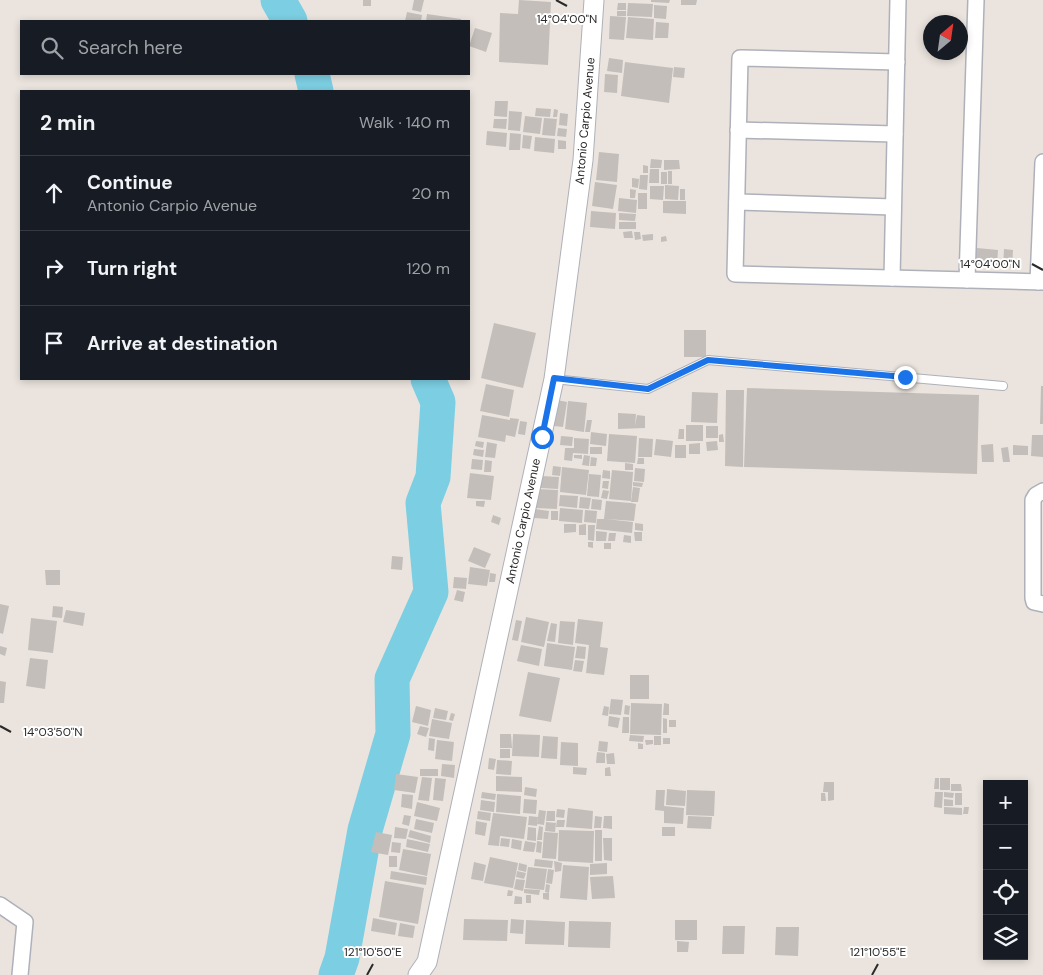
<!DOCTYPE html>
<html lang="en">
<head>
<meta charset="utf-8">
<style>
  :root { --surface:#171b24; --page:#20242c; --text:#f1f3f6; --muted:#9ea1a6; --line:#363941 }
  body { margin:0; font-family:"DM Sans",sans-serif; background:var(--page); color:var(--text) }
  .controls { position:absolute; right:15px; bottom:15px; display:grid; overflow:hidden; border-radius:0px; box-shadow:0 2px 8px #0003 }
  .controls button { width:45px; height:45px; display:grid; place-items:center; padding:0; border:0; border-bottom:1px solid var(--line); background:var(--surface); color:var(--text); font:25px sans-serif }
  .compass { position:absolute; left:923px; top:15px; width:45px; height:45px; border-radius:50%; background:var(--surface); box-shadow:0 2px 8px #0003; rotate:29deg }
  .stop { position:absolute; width:15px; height:15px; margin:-11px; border:4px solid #1a73e8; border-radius:50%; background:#fff }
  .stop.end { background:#1a73e8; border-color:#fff; box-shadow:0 1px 5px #0008 }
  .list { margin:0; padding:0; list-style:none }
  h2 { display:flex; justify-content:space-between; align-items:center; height:65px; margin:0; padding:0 20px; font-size:21px }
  h2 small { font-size:16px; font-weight:400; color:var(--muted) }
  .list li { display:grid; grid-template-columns:32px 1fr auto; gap:15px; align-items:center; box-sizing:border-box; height:75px; padding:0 20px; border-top:1px solid var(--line) }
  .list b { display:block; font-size:19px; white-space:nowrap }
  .list p { margin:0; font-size:16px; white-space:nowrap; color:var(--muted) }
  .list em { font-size:16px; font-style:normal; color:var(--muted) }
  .icon { flex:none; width:28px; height:28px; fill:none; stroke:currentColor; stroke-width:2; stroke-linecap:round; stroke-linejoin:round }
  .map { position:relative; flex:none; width:1043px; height:975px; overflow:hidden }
  .search { position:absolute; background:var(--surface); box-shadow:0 2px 8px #0003; left:20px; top:20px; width:450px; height:55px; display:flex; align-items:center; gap:12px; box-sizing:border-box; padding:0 18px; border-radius:0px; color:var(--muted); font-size:19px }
  .panel { position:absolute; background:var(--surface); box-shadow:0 2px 8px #0003; left:20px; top:90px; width:450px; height:290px; border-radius:0px }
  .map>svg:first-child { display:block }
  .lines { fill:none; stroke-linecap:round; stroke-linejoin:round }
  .river { stroke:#7ccee2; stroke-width:35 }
  .building { fill:#c3beba }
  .service-casing { stroke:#aeb1b9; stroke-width:10 }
  .minor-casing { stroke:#aeb1b9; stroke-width:18 }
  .tertiary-casing { stroke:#aeb1b9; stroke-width:21 }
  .service { stroke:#fff; stroke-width:8 }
  .minor { stroke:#fff; stroke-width:15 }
  .tertiary { stroke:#fff; stroke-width:19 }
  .route { stroke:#1a73e8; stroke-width:6 }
  .ticks { fill:none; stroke:#2a2a2a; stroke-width:2 }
  .labels { text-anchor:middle; stroke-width:4; stroke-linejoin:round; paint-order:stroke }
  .street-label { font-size:12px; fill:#2a2a2a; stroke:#fff }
  .ticks-label { font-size:12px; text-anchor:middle; fill:#2a2a2a; stroke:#fff; stroke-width:4; stroke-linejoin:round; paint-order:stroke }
</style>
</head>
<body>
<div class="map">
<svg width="1043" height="975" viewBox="0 0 1043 975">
  <rect width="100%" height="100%" fill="#ebe4de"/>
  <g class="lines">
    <g class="river">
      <path d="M 278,0 L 290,21"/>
      <path d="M 312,74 L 316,91"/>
      <path d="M 336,975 L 342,958 L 365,830 L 393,734 L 392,679 L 431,592 L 423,503 L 433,477 L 438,402 L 428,379"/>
    </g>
  </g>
  <g class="building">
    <rect x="363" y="0" width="8" height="6"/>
    <path d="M 414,0 L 424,0 L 421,12 L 412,10 Z"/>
    <path d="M 519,0 L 551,2 L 548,65 L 499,62 L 500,13 L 518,14 Z"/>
    <path d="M 651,0 L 670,0 L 669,3 L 651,2 Z"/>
    <path d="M 681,0 L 697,0 L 696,5 L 681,5 Z"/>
    <path d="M 618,3 L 626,3 L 626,10 L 617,10 Z"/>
    <path d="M 628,3 L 653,4 L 652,17 L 627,16 Z"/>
    <path d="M 654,5 L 667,6 L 666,19 L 654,18 Z"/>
    <rect x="617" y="11" width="9" height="5"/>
    <path d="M 407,12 L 422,15 L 421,21 L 405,21 Z"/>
    <path d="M 427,14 L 461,19 L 461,21 L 426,21 Z"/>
    <path d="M 610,16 L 626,17 L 624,40 L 609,39 Z"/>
    <path d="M 628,17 L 654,19 L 653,40 L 626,38 Z"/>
    <path d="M 656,22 L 669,23 L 668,38 L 655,38 Z"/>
    <path d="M 475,28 L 492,33 L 486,52 L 469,46 Z"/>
    <path d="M 609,58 L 623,60 L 622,73 L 607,71 Z"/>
    <path d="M 625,62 L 673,68 L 669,103 L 621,96 Z"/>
    <path d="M 674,67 L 685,68 L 684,78 L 673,77 Z"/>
    <path d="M 605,74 L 618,75 L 617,93 L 604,92 Z"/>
    <path d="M 495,101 L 508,101 L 507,117 L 494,116 Z"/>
    <path d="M 536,108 L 551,109 L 550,117 L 535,116 Z"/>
    <path d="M 554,109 L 558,110 L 557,117 L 553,117 Z"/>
    <path d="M 509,111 L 522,112 L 520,131 L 508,130 Z"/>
    <path d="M 560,113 L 568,114 L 567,126 L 559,125 Z"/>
    <path d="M 525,116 L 542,118 L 540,134 L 523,132 Z"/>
    <path d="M 544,118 L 557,119 L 555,136 L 542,135 Z"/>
    <path d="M 494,119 L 507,119 L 506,129 L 493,128 Z"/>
    <path d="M 558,128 L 567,129 L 566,137 L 557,136 Z"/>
    <path d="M 487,131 L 507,133 L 506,147 L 486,145 Z"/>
    <path d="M 510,133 L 521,134 L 520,150 L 509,150 Z"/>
    <path d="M 523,135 L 532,136 L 530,149 L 522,148 Z"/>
    <path d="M 535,137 L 555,139 L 554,153 L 534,151 Z"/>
    <path d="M 558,140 L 566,141 L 566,149 L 558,149 Z"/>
    <path d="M 599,152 L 619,154 L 617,182 L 596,180 Z"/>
    <path d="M 651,159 L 662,160 L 661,168 L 650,168 Z"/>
    <path d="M 664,160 L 679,160 L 680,169 L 664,170 Z"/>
    <path d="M 643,165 L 648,166 L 648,173 L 643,173 Z"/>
    <path d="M 650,169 L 659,169 L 659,183 L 649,183 Z"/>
    <rect x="668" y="171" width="4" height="13"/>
    <rect x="661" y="172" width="6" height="12"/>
    <path d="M 640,175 L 648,175 L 647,190 L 639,189 Z"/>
    <path d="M 632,178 L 639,179 L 638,188 L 632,187 Z"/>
    <path d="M 595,182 L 617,185 L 613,209 L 592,206 Z"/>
    <path d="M 665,185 L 679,186 L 678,200 L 665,199 Z"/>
    <path d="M 650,186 L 664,186 L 663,200 L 650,199 Z"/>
    <path d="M 630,189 L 636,190 L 635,198 L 630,198 Z"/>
    <rect x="680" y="189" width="5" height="11"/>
    <rect x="638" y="193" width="9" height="16"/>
    <path d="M 619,198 L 637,200 L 636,213 L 618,211 Z"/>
    <path d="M 663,201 L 686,201 L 686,214 L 663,213 Z"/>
    <path d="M 591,211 L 616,213 L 615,229 L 590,227 Z"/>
    <path d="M 619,213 L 636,214 L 635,221 L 619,220 Z"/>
    <rect x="619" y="222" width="17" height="7"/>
    <path d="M 632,231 L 633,238 L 624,238 L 623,232 Z"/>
    <path d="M 634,232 L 640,232 L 641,239 L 635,240 Z"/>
    <path d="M 653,234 L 653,240 L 643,241 L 642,235 Z"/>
    <path d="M 666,236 L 667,241 L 661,242 L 661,237 Z"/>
    <path d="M 977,248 L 998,250 L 997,267 L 975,265 Z"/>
    <path d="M 1004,249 L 1013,250 L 1012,268 L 1003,267 Z"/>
    <path d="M 494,323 L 536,333 L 523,388 L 481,378 Z"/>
    <rect x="684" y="330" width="22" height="27"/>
    <path d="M 486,384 L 514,390 L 509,417 L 480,411 Z"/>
    <path d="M 1041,386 L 1043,386 L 1043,424 L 1040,424 Z"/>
    <path d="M 747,388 L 979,395 L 977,474 L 744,467 Z"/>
    <path d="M 726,390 L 744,390 L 743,467 L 725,466 Z"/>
    <path d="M 692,392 L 718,393 L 717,423 L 691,422 Z"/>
    <path d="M 557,400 L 567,402 L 563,427 L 554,426 Z"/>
    <path d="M 568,401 L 587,403 L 584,432 L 565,429 Z"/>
    <path d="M 618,413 L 636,414 L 635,426 L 637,415 L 645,416 L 645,428 L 618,429 Z"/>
    <path d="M 482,415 L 510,420 L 510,418 L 519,419 L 515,437 L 506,435 L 505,442 L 478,437 Z"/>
    <path d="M 587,420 L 592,420 L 590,432 L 585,432 Z"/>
    <path d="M 520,421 L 527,422 L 525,435 L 518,434 Z"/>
    <rect x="686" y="425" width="17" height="16"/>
    <rect x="706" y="426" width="12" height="12"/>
    <path d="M 679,429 L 684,429 L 684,439 L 678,439 Z"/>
    <path d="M 591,432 L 607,434 L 606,446 L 590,444 Z"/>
    <path d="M 609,434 L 637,436 L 635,463 L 607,461 Z"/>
    <path d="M 723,434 L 724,442 L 719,442 L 719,435 Z"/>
    <path d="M 1032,435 L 1043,435 L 1043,457 L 1031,456 Z"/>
    <path d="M 561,436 L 573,437 L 572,446 L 560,445 Z"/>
    <path d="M 574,438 L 589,439 L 588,454 L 573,453 L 572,461 L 564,460 L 565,448 L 574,448 Z"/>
    <path d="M 639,438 L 653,439 L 652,457 L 638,457 Z"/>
    <path d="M 656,439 L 673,441 L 671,457 L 654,455 Z"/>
    <path d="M 476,441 L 484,442 L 483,448 L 475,446 Z"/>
    <path d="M 717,441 L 718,450 L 707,451 L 706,442 Z"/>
    <path d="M 487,442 L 497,444 L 495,458 L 485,457 Z"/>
    <path d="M 700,443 L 700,454 L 689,454 L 689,444 Z"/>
    <path d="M 993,444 L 994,462 L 982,462 L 981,445 Z"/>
    <rect x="675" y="445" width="11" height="13"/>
    <path d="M 1013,445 L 1028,446 L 1028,455 L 1013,455 Z"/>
    <rect x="590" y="447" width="12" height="7"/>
    <path d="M 1008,447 L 1010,462 L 1003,462 L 1001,448 Z"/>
    <path d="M 474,449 L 484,450 L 483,457 L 473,455 Z"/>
    <path d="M 574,455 L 582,455 L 582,459 L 574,458 Z"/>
    <path d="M 584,455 L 590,456 L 589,466 L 582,465 Z"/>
    <path d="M 591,457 L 597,458 L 596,466 L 590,466 Z"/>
    <path d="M 638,458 L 644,458 L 644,464 L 637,464 Z"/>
    <path d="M 472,459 L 483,460 L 482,470 L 471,469 Z"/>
    <path d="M 485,460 L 492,461 L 491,472 L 484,472 Z"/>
    <path d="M 625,463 L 633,464 L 633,470 L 625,470 Z"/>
    <path d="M 553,466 L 561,467 L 560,476 L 552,475 Z"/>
    <path d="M 562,467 L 589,470 L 586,495 L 560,492 Z"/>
    <path d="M 635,468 L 645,469 L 644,482 L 634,481 Z"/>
    <path d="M 603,470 L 610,471 L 610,479 L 602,478 Z"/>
    <path d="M 612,470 L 633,472 L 631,501 L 609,499 Z"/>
    <path d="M 470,473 L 494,476 L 491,500 L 467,498 Z"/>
    <path d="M 589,474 L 601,475 L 599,497 L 587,496 Z"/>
    <path d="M 541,476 L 559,477 L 558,489 L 540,488 Z"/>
    <path d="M 603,481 L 609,481 L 608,489 L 602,488 Z"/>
    <path d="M 633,482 L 643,483 L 642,487 L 633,486 Z"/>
    <path d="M 633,487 L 640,488 L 638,502 L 631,502 Z"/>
    <path d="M 536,489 L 558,490 L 557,509 L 535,508 Z"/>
    <path d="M 603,490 L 609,491 L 607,499 L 601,498 Z"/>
    <path d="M 560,495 L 578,496 L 577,508 L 559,506 Z"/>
    <path d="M 580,497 L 591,498 L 589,509 L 579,508 Z"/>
    <path d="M 592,499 L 602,500 L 601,510 L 591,509 Z"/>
    <path d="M 476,501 L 485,501 L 484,507 L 476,506 Z"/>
    <path d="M 606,501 L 631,503 L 630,506 L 631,503 L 636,504 L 634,521 L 606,519 L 633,522 L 632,533 L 596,529 L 597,519 L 604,519 Z"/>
    <path d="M 560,508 L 583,510 L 582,523 L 559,521 Z"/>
    <path d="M 535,509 L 549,511 L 548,519 L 534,518 Z"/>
    <path d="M 585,510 L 597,511 L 596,523 L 584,522 Z"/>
    <rect x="551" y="511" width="7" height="9"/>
    <path d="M 493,515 L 501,518 L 499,525 L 491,522 Z"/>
    <path d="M 635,523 L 643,524 L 643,531 L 635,530 Z"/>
    <path d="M 564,524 L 576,524 L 576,532 L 564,533 Z"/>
    <path d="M 586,524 L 586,535 L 579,535 L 579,525 Z"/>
    <path d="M 588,525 L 595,525 L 594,541 L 588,540 Z"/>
    <path d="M 596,531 L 607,532 L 606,541 L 596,541 Z"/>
    <path d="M 634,532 L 642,532 L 642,541 L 635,541 Z"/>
    <path d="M 609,533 L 616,533 L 615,541 L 608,541 Z"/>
    <path d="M 624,535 L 631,536 L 631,543 L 623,542 Z"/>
    <path d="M 588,542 L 593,542 L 593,548 L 588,547 Z"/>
    <rect x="604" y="543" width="7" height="6"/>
    <path d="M 474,547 L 491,554 L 485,568 L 468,561 Z"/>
    <path d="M 392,556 L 403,557 L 402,570 L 391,569 Z"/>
    <path d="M 470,567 L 490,570 L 487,586 L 468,584 Z"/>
    <path d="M 45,570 L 60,570 L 60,585 L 46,585 Z"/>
    <path d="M 490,573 L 496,574 L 495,582 L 489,582 Z"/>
    <path d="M 454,577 L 467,578 L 466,589 L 453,588 Z"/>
    <path d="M 457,590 L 465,592 L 463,602 L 454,600 Z"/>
    <path d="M 0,604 L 9,606 L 3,634 L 0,633 Z"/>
    <path d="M 53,606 L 63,607 L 62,618 L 52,617 Z"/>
    <path d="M 66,610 L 85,613 L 83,626 L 63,622 Z"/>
    <path d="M 526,617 L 549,622 L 544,647 L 521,642 Z"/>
    <path d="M 31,618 L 57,621 L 53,653 L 28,650 Z"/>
    <path d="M 578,619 L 603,622 L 600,647 L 608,648 L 604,675 L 586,673 L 589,645 L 575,643 Z"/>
    <path d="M 516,620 L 522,621 L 518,641 L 512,640 Z"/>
    <path d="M 560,621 L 575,622 L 573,645 L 558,643 Z"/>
    <path d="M 551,623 L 557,624 L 555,642 L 547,641 Z"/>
    <path d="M 547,643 L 575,647 L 572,670 L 544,666 Z"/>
    <path d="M 521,645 L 542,649 L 539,666 L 517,661 Z"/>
    <path d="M 0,646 L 7,648 L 5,656 L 0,654 Z"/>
    <path d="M 577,646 L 586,647 L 585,659 L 575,658 Z"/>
    <path d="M 30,658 L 48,660 L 45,689 L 26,686 Z"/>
    <path d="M 575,660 L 584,661 L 582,672 L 573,671 Z"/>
    <path d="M 528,672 L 560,678 L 551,722 L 519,716 Z"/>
    <rect x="630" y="675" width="19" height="24"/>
    <path d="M 0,681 L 6,682 L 4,703 L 0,703 Z"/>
    <path d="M 611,699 L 623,700 L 621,715 L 609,714 Z"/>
    <path d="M 631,703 L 662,704 L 661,735 L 630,734 Z"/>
    <path d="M 664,703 L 669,704 L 669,715 L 663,715 Z"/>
    <path d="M 625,705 L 630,706 L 629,715 L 624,714 Z"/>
    <path d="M 416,706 L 431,710 L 428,726 L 412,722 Z"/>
    <path d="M 604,706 L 609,707 L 608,716 L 602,715 Z"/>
    <path d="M 435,708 L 448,711 L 446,720 L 433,718 Z"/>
    <path d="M 451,713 L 455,714 L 453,721 L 449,720 Z"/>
    <path d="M 609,716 L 620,718 L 618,728 L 608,726 Z"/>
    <path d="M 623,717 L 629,717 L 629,733 L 622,733 Z"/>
    <path d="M 663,718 L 667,719 L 667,733 L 663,733 Z"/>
    <path d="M 432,719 L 452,723 L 449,739 L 429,736 Z"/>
    <rect x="669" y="720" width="7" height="7"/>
    <path d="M 420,726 L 429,728 L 426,737 L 417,734 Z"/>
    <path d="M 500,734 L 511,734 L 512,748 L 500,748 Z"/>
    <path d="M 513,734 L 540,735 L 539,757 L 512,756 Z"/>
    <path d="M 630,735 L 644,736 L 643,742 L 629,741 Z"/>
    <path d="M 543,736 L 558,737 L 557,759 L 541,758 Z"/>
    <rect x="654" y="736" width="7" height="9"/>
    <path d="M 429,738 L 435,739 L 434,751 L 428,750 Z"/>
    <rect x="663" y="738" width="7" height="6"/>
    <path d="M 437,740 L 454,742 L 452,761 L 435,759 Z"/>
    <path d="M 645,740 L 653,740 L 653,744 L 646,745 Z"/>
    <path d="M 599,741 L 608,742 L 607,752 L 598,751 Z"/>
    <path d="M 561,742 L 578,743 L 578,766 L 560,765 Z"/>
    <path d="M 638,743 L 643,744 L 643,749 L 638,749 Z"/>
    <rect x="500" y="749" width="10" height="9"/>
    <path d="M 597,752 L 605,753 L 605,763 L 596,763 Z"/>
    <path d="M 614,753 L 615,764 L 607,764 L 606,754 Z"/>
    <path d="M 489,758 L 496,759 L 494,770 L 488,769 Z"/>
    <path d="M 497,760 L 512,761 L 511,775 L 496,774 Z"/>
    <path d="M 442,764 L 455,765 L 454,778 L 441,776 Z"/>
    <path d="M 573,767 L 587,768 L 586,775 L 573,774 Z"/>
    <path d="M 610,767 L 611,776 L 605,776 L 605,768 Z"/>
    <rect x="420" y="769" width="18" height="7"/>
    <path d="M 396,774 L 418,777 L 415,793 L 394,790 Z"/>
    <path d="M 496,776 L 522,777 L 522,792 L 496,791 Z"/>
    <path d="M 422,777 L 432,778 L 429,801 L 418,800 Z"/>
    <path d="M 435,778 L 446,779 L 443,801 L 433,800 Z"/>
    <path d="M 935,778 L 939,778 L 939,789 L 934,789 Z"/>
    <rect x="940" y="778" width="10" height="12"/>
    <path d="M 824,782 L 834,782 L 834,800 L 828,801 L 828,792 L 823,792 Z"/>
    <path d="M 951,784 L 961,784 L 962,791 L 951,791 Z"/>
    <path d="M 525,787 L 537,789 L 536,797 L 524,795 Z"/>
    <path d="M 667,789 L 686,791 L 685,806 L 666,805 Z"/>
    <path d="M 656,790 L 665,790 L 664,806 L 684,808 L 683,824 L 664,823 L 664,811 L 655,810 Z"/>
    <path d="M 687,790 L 715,791 L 714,816 L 686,815 Z"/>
    <path d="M 482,792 L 496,794 L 495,800 L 481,798 Z"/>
    <path d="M 935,792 L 943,792 L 942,808 L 934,807 Z"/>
    <path d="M 944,792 L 954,793 L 953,798 L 944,797 Z"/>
    <path d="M 821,793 L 825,793 L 826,801 L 821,801 Z"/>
    <rect x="955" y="793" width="7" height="12"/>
    <path d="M 402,794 L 413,795 L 412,809 L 401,807 Z"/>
    <path d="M 497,794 L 521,796 L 520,814 L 496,812 Z"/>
    <path d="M 524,799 L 537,800 L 536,814 L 523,813 Z"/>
    <path d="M 944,799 L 953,800 L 953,806 L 944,806 Z"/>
    <path d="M 481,800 L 495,802 L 494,812 L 480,810 Z"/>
    <path d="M 417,802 L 440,808 L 437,821 L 414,816 Z"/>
    <path d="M 944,807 L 962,808 L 962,815 L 944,814 Z"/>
    <path d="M 964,807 L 969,807 L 968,814 L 963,814 Z"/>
    <path d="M 568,808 L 593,811 L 592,829 L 566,827 Z"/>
    <path d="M 557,809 L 565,810 L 564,818 L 556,817 Z"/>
    <path d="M 539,810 L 546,811 L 544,825 L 537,824 Z"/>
    <path d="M 478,811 L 491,813 L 490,821 L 477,819 Z"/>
    <path d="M 547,811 L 555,811 L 555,821 L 546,821 Z"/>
    <path d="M 493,813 L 527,817 L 524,839 L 500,836 L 499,846 L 488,845 Z"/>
    <path d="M 404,815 L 411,816 L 409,826 L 402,824 Z"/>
    <path d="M 529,816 L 538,817 L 537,826 L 528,825 Z"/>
    <path d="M 595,816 L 602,817 L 601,828 L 594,828 Z"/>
    <path d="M 604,816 L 612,816 L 612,829 L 603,828 Z"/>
    <path d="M 688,816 L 712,817 L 711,829 L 687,828 Z"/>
    <path d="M 416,819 L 434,823 L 432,833 L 414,829 Z"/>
    <path d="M 557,820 L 565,820 L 564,827 L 556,827 Z"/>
    <path d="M 476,821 L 487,823 L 485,836 L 475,834 Z"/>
    <path d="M 546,822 L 556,823 L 555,832 L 545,831 Z"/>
    <path d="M 539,826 L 543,827 L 542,840 L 537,840 Z"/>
    <path d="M 395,827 L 408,829 L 406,839 L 394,838 Z"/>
    <path d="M 528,827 L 536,828 L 536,841 L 527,840 Z"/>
    <rect x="662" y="827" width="13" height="9"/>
    <path d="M 410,830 L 431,836 L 430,843 L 408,837 Z"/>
    <path d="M 559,830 L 594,831 L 593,863 L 558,861 Z"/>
    <rect x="595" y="830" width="7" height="31"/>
    <path d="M 376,832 L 392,835 L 388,855 L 371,852 Z"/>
    <path d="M 544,832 L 558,833 L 556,859 L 542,858 Z"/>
    <path d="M 501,838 L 510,839 L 509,847 L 500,846 Z"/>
    <path d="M 603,838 L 612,838 L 612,861 L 604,860 Z"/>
    <path d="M 407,839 L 430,844 L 428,852 L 406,847 Z"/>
    <path d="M 512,839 L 522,841 L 521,850 L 511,848 Z"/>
    <path d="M 525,841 L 536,843 L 534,852 L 523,851 Z"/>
    <path d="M 537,841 L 542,842 L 541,853 L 536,852 Z"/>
    <path d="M 392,842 L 401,843 L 400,853 L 391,852 Z"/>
    <path d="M 403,849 L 431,854 L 427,876 L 399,870 Z"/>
    <rect x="389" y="856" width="8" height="11"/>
    <path d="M 490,857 L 518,863 L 513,888 L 484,883 Z"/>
    <path d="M 535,859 L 553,861 L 552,868 L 534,866 Z"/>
    <path d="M 554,861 L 562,863 L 561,871 L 555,872 Z"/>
    <path d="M 474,862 L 486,865 L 483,881 L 471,879 Z"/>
    <path d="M 519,863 L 527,865 L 526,872 L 518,870 Z"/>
    <path d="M 607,863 L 607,874 L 590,875 L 590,864 Z"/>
    <path d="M 563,865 L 589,867 L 587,900 L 560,898 Z"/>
    <path d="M 528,867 L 547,869 L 544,890 L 525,888 Z"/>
    <path d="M 548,869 L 554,870 L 552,884 L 546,883 Z"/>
    <path d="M 391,871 L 427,877 L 426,885 L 390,879 Z"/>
    <path d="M 517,871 L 526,873 L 524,879 L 516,877 Z"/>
    <path d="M 613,876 L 615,898 L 592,899 L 590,877 Z"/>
    <path d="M 516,879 L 525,880 L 523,891 L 514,889 Z"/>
    <path d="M 385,881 L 424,888 L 418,924 L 379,917 Z"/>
    <path d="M 546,884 L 550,885 L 549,893 L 545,892 Z"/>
    <path d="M 524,889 L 540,890 L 539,895 L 524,893 Z"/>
    <path d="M 508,890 L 513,891 L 512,896 L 507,896 Z"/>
    <path d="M 543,893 L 549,893 L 549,900 L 543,899 Z"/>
    <rect x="526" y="895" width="5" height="8"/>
    <path d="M 515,896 L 522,897 L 522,904 L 514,904 Z"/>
    <path d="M 373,918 L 397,923 L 395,935 L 371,931 Z"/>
    <path d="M 464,919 L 508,920 L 507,941 L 463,940 Z"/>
    <path d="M 511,919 L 524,920 L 523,934 L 510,933 Z"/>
    <path d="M 526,920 L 565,922 L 564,945 L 525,944 Z"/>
    <rect x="675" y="920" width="22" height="20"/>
    <path d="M 569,921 L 611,922 L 610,948 L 568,947 Z"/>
    <path d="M 400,923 L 415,926 L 413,938 L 398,936 Z"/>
    <path d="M 723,926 L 745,926 L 744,954 L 722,954 Z"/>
    <path d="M 776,927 L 799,927 L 798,956 L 775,955 Z"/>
    <path d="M 677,941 L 689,942 L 688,952 L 677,952 Z"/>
  </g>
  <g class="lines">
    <g class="service-casing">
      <path id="service" d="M 554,379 L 648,389 L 708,360 L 1003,386"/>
    </g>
    <g class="minor-casing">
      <g id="minor">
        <path d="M 897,62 L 740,58 L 735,274 L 1043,282"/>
        <path d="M 738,130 L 895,134"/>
        <path d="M 737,202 L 893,207"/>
        <path d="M 892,278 L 898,0"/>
        <path d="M 967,280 L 976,0"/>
        <path d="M 1038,282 L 1043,162"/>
        <path d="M 1043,491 L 1036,495 L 1033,500 L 1033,598 L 1034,602 L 1043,604"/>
        <path d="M 0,905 L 25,922 L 20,975"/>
      </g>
    </g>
    <g class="tertiary-casing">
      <path id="tertiary" d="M 418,975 L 427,962 L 554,379 L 583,160 L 594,0"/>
    </g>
    <use href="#service" class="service"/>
    <use href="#minor" class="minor"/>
    <use href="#tertiary" class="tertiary"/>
  </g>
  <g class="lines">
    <path class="route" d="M 542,437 L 554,378 L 648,389 L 708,360 L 905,377"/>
  </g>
  <path class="ticks" d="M 556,0 L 567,6M 1032,264 L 1043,270M 0,726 L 11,732M 367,975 L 373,964M 872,975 L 878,964"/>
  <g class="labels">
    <g class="street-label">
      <text transform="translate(585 121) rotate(-85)" y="4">Antonio Carpio Avenue</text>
      <text transform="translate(523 521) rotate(-78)" y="4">Antonio Carpio Avenue</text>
    </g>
  </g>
  <g class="ticks-label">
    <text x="567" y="23">14°04'00"N</text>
    <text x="990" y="268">14°04'00"N</text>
    <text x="53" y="736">14°03'50"N</text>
    <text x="373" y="956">121°10'50"E</text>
    <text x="878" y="956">121°10'55"E</text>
  </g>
</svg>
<div class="controls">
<button>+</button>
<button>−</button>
<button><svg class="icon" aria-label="locate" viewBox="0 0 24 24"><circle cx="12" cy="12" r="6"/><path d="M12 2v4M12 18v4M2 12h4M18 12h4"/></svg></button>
<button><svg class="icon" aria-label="layers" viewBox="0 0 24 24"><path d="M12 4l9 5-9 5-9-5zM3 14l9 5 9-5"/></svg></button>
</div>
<svg class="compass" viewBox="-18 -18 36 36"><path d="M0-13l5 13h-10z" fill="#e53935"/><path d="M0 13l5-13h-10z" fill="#9ea1a6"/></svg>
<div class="stop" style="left:542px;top:437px"></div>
<div class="stop end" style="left:905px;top:377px"></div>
<div class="search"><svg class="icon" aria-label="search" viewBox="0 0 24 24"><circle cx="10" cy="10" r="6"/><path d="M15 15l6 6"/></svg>Search here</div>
<section class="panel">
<h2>2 min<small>Walk · 140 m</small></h2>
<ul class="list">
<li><svg class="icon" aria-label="ahead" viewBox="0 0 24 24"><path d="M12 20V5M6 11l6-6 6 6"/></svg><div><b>Continue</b><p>Antonio Carpio Avenue</p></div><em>20 m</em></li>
<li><svg class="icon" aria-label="right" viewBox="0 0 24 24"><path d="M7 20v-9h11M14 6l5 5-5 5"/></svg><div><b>Turn right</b></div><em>120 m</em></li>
<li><svg class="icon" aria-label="arrive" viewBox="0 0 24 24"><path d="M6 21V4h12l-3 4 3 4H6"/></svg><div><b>Arrive at destination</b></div></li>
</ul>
</section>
</div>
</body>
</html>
